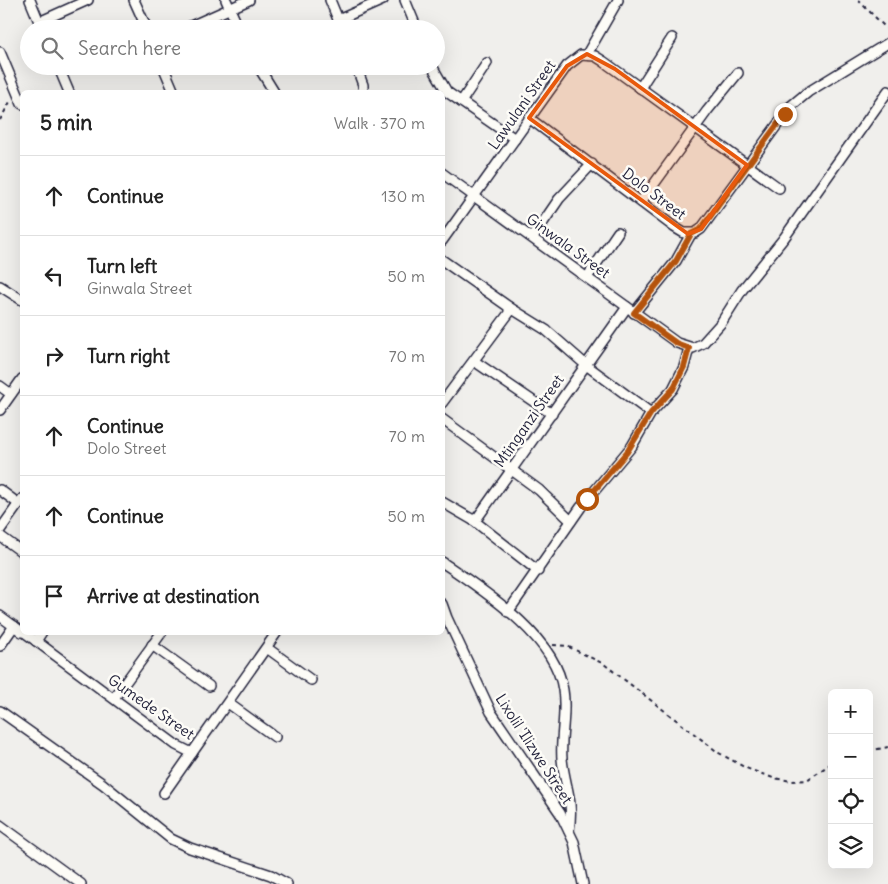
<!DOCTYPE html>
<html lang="en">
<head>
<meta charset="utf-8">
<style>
  :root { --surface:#fff; --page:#f2f2f2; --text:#222; --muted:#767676; --line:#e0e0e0 }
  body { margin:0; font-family:Delius,sans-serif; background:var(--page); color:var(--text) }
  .controls { position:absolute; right:15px; bottom:15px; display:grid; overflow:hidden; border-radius:8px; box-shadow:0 5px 20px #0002 }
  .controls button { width:45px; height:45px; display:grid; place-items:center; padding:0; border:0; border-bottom:1px solid var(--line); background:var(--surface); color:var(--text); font:25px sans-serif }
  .stop { position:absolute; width:15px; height:15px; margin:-11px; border:4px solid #b45309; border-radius:50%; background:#fff }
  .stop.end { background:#b45309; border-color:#fff; box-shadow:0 1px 5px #0008 }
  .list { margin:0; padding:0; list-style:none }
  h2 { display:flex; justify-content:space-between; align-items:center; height:65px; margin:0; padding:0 20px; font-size:21px }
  h2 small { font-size:16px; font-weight:400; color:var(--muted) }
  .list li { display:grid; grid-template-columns:32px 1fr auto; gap:15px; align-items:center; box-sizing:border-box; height:80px; padding:0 20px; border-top:1px solid var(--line) }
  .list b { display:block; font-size:19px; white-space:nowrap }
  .list p { margin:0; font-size:16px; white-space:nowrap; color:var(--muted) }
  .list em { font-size:16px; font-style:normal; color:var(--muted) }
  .icon { flex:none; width:28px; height:28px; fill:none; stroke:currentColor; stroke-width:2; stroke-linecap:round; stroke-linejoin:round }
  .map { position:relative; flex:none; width:888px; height:884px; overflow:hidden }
  .search { position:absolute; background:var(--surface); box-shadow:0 5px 20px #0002; left:20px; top:20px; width:425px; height:55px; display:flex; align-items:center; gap:12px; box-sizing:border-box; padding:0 18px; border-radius:28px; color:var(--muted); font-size:19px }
  .panel { position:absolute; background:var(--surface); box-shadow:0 5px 20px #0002; left:20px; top:90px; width:425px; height:545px; border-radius:8px }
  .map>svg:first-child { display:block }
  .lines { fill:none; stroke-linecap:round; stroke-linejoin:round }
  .minor-casing { stroke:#22223b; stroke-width:12 }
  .path { stroke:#22223b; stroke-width:2; stroke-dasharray:4 4; stroke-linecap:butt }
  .minor { stroke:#fdfcf7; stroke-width:9 }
  .route { stroke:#b45309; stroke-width:6 }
  .marked { fill:#e8590c; fill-opacity:0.2; stroke:#e8590c; stroke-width:4; stroke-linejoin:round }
  .labels { text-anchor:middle; stroke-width:5; stroke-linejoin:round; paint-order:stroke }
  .street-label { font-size:15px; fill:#22223b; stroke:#fdfcf7 }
</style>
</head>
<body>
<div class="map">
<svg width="888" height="884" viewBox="0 0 888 884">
  <rect width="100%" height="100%" fill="#f0efec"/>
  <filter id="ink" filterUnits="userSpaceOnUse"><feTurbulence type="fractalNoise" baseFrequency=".02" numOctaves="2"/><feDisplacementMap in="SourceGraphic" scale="10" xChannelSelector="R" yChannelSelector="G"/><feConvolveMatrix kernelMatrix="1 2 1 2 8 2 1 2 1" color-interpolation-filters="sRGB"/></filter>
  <g filter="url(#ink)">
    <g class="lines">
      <g class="minor-casing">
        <g id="minor">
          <path d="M 30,0 L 42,29"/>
          <path d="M 134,0 L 147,29"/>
          <path d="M 226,0 L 239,29"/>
          <path d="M 330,0 L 342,29"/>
          <path d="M 405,0 L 417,29"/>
          <path d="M 338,20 L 383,0"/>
          <path d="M 39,22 L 88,0"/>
          <path d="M 184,29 L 249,0"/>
          <path d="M 0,52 L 22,104"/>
          <path d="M 587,54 L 618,0"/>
          <path d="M 58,66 L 69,92"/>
          <path d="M 163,66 L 174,92"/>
          <path d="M 258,66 L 274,92"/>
          <path d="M 356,66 L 363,85 L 363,92"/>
          <path d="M 432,66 L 447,92 L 515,139"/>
          <path d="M 640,88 L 672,38"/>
          <path d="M 461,102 L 487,63"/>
          <path d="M 529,118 L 674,227 L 684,233 L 695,233 L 701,229 L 791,106 L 808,92 L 888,43"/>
          <path d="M 442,173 L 677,343 L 693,348 L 703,343 L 721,323 L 742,290 L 784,238 L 888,91"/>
          <path d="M 641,202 L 707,111 L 738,73"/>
          <path d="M 533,237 L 559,199 L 592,164"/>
          <path d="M 442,241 L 567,66 L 581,55 L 595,56 L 603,61 L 779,188"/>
          <path d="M 442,260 L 509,307 L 509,313 L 442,403"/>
          <path d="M 588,276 L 618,232"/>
          <path d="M 0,286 L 22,300"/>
          <path d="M 509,307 L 546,330 L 586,365 L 651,413"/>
          <path d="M 634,313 L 676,261 L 691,234"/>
          <path d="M 474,361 L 552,414"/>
          <path d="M 0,386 L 11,394"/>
          <path d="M 0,410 L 22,379"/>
          <path d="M 442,419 L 539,490 L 571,521"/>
          <path d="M 0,490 L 19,504"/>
          <path d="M 442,502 L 473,520 L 478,517 L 627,307"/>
          <path d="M 473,520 L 538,571"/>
          <path d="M 0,530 L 22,499"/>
          <path d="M 0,536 L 22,552"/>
          <path d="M 442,562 C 484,591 556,637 563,690 C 567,713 560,736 562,759 C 565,788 574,799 569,831"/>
          <path d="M 442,604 L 447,618 L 491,712 L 560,813 L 574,842 L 583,884"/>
          <path d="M 508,612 L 581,507 L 632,446 L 651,413 L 673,389 L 684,367 L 689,348"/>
          <path d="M 0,616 L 22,632"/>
          <path d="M 24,632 L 176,745 L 192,753 L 277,632"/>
          <path d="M 36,641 L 42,632"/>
          <path d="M 152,645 L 209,686"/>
          <path d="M 0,646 L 14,626"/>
          <path d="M 267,648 L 311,680"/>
          <path d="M 114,698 L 162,632"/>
          <path d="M 228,703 L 275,737"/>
          <path d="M 0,711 L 103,784 L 171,839 L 190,848 L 271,875 L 287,884"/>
          <path d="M 164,793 L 192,753"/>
          <path d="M 0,825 L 81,884"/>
        </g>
      </g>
      <g class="path">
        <path d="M 858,0 L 888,30"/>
        <path d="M 0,120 L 11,100"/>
        <path d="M 553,645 L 567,646 L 604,664 L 719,753 L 746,768 L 773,778 L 792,781 L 807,780 L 832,763"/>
        <path d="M 869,751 L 888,747"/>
      </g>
      <use href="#minor" class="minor"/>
    </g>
  </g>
  <g class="lines" filter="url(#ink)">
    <path class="route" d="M 587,499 L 627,452 L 651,413 L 673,389 L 684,367 L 689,348 L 676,343 L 634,313 L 676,261 L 691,234 L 701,229 L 785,114"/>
  </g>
  <path class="marked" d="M 587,54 L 615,69 L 747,165 L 701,229 L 688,234 L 529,118 L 567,66 Z"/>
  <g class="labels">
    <g class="street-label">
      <text transform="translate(522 105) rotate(-55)" y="5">Lawulani Street</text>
      <text transform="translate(654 194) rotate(37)" y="5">Dolo Street</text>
      <text transform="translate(568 246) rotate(36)" y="5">Ginwala Street</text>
      <text transform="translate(529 421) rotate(-55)" y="5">Mtinganzi Street</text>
      <text transform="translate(151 707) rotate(35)" y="5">Gumede Street</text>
      <text transform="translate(534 749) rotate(57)" y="5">Lixolil 'Ilizwe Street</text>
    </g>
  </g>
</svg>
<div class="controls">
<button>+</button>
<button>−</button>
<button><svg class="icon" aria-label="locate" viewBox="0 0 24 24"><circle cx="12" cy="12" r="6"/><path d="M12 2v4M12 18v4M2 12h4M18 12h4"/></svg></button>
<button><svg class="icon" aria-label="layers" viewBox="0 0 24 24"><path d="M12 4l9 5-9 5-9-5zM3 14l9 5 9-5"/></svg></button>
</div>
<div class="stop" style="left:587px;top:499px"></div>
<div class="stop end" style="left:785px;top:114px"></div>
<div class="search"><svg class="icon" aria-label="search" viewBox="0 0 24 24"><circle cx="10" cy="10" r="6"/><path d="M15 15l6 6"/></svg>Search here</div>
<section class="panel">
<h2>5 min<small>Walk · 370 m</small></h2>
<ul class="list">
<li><svg class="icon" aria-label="ahead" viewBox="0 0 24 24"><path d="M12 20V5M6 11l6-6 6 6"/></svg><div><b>Continue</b></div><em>130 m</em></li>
<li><svg class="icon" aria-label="left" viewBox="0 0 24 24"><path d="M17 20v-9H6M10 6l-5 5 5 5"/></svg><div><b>Turn left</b><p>Ginwala Street</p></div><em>50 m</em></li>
<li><svg class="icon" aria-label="right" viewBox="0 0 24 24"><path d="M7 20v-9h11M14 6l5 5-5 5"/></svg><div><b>Turn right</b></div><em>70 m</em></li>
<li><svg class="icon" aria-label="ahead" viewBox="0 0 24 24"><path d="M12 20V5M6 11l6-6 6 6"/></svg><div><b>Continue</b><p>Dolo Street</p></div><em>70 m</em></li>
<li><svg class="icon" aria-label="ahead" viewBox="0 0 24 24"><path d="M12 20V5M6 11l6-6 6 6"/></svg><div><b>Continue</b></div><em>50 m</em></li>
<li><svg class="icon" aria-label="arrive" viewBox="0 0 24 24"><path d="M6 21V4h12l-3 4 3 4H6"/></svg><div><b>Arrive at destination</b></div></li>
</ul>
</section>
</div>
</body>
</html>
